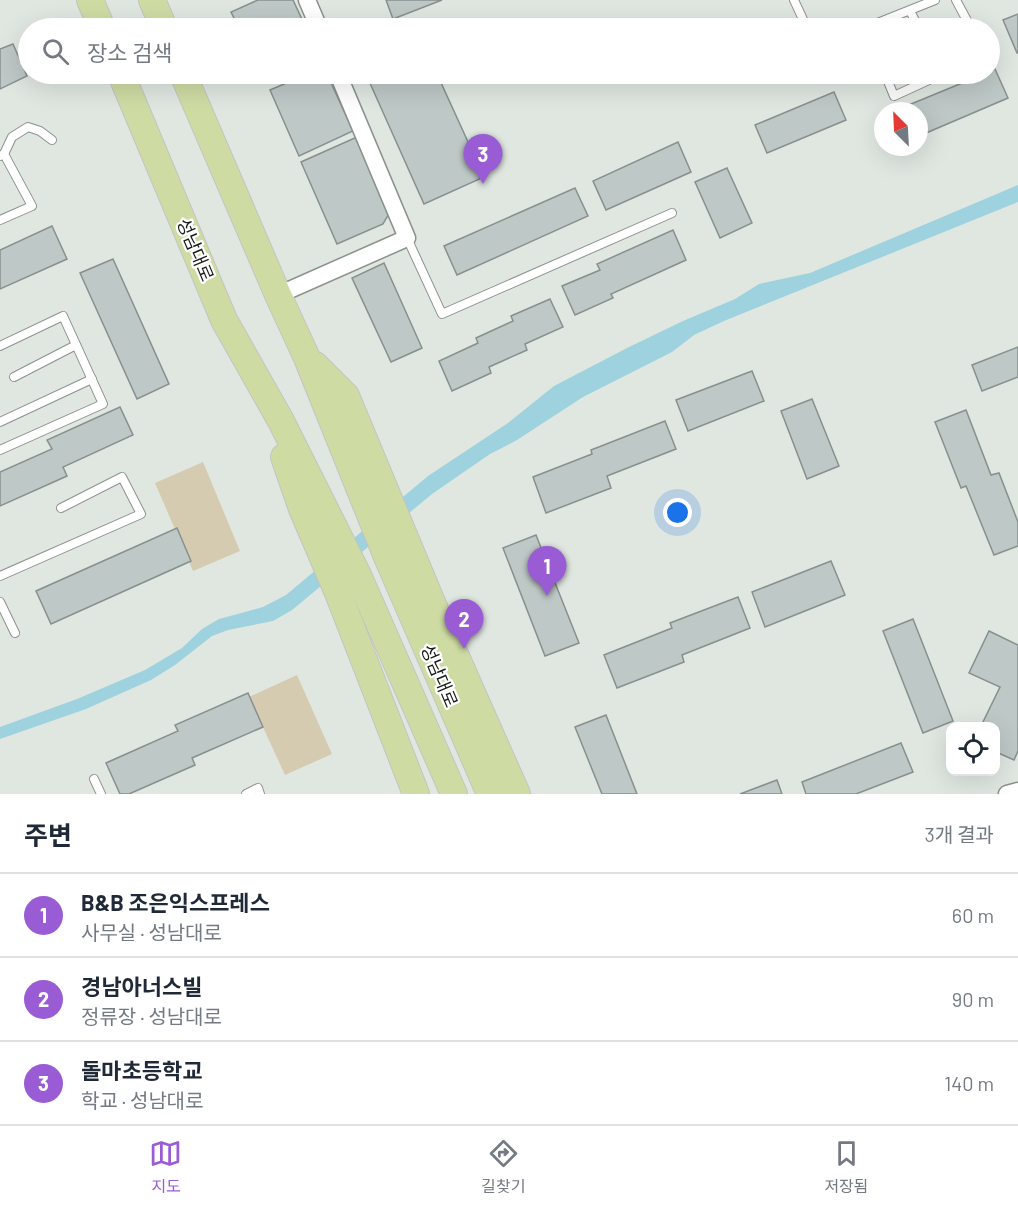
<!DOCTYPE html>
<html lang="ko">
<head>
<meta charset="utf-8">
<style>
  :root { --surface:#fff; --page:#f6f6f7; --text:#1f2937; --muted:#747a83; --line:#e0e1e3; --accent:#995cd4 }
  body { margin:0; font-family:Barlow,"Noto Sans KR",sans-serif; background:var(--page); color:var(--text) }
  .controls { position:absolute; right:18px; bottom:18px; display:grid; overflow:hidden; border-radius:12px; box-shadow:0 6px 24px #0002 }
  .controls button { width:54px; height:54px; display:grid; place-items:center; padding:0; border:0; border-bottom:2px solid var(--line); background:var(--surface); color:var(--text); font:30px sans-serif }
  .compass { position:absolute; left:874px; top:102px; width:54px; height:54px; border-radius:50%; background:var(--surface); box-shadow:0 6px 24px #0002; rotate:336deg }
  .you { position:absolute; left:678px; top:513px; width:21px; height:21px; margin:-15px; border:4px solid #fff; border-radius:50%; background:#1a73e8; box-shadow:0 0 0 9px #1a73e833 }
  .badge { display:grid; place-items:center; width:39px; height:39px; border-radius:50%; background:var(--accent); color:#fff; font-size:20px; font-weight:700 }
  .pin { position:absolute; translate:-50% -50px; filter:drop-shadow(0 2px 3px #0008) }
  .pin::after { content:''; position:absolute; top:32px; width:21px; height:18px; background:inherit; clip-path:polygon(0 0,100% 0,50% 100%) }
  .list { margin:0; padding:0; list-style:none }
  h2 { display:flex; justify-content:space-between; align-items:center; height:78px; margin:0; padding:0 24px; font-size:26px }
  h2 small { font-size:20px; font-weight:400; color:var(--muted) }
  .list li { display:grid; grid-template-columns:39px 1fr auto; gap:18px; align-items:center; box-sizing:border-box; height:84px; padding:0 24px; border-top:2px solid var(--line) }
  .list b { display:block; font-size:22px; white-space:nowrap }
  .list p { margin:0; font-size:20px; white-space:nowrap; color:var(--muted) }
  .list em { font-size:20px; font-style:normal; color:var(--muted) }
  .icon { flex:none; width:33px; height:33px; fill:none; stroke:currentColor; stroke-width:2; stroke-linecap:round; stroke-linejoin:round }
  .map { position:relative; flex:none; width:1018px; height:794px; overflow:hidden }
  .search { position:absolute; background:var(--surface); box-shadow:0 6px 24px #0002; left:18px; right:18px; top:18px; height:66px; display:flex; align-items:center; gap:15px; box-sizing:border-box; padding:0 21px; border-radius:33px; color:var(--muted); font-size:22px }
  .sheet { height:330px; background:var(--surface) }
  nav { display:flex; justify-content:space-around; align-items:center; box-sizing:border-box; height:84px; border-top:2px solid var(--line); background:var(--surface); font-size:16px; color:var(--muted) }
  nav a { display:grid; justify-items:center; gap:3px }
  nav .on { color:var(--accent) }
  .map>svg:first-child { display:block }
  .green { fill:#d5cbb0 }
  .water { fill:#9dd2de }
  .building { fill:#bec8c6; stroke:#87908e; stroke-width:1.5 }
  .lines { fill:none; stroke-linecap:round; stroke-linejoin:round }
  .service-casing { stroke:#8b928c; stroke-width:10 }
  .minor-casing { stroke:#8b928c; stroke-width:19 }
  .primary-casing { stroke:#c3c4c3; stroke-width:28 }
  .service { stroke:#fff; stroke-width:8 }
  .minor { stroke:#fff; stroke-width:16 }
  .primary { stroke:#cedca4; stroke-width:26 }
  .labels { text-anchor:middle; stroke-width:4.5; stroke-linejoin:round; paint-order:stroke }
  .street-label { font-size:18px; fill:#1a1c1a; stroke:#fff }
</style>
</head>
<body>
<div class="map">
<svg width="1018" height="794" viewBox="0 0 1018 794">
  <rect width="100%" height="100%" fill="#e0e7e1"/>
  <g class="green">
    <path d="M 203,462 L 240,551 L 193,571 L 155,483 Z"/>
    <path d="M 297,675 L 332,754 L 285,775 L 249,697 Z"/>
  </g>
  <path class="water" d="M 1018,185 L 1018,202 L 724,321 L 694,335 L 672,352 L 583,397 L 517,440 L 490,454 L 432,494 L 292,610 L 273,621 L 228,630 L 212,636 L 175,665 L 151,680 L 86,709 L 0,739 L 0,727 L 77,699 L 145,670 L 182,648 L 202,629 L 219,619 L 263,607 L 286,595 L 428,476 L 508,423 L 554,386 L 629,347 L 683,321 L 735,299 L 759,284 L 810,273 Z"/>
  <g class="building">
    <path d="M 258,0 L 293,0 L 306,28 L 239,28 L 231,12 Z"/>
    <path d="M 386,0 L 442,0 L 393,19 Z"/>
    <path d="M 1018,14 L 1018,53 L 1017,53 L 1003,20 Z"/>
    <path d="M 13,44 L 27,76 L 0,89 L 0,49 Z"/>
    <path d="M 995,69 L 1008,98 L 919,136 L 919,111 L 894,111 L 984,74 L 990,74 L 990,71 Z"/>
    <path d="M 259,74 L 286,74 L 263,83 Z"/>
    <path d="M 308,74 L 327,74 L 353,131 L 299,156 L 270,90 Z"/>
    <path d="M 386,74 L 437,74 L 484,177 L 424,204 L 369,81 Z"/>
    <path d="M 834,92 L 846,120 L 767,153 L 755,125 Z"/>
    <path d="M 357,137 L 390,212 L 383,224 L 337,244 L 301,162 Z"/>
    <path d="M 678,142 L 691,172 L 606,210 L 593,181 Z"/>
    <path d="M 727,168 L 752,223 L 720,238 L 695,182 Z"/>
    <path d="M 575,188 L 588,216 L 457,275 L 444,246 Z"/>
    <path d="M 52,226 L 67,259 L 0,289 L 0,250 Z"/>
    <path d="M 673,230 L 686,260 L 611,294 L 613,298 L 575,315 L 562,286 L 600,270 L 597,264 Z"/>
    <path d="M 113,259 L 169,384 L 137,399 L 80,273 Z"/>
    <path d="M 384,263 L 422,348 L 391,362 L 352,278 Z"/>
    <path d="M 550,299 L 563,327 L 525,344 L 527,350 L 489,367 L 491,373 L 452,391 L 439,361 L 478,343 L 476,338 L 513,321 L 511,316 Z"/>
    <path d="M 1018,347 L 1018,377 L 982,391 L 972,365 Z"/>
    <path d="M 752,371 L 764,401 L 688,431 L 676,400 Z"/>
    <path d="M 812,399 L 839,466 L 807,479 L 781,411 Z"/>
    <path d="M 120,407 L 133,435 L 63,467 L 67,476 L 0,506 L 0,472 L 52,449 L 47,440 Z"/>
    <path d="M 966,410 L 991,475 L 999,473 L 1018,522 L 1018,546 L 994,555 L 966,486 L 961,488 L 935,422 Z"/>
    <path d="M 665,421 L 676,449 L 607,476 L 611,488 L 546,513 L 533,477 L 592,454 L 591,450 Z"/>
    <path d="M 177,528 L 191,561 L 51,624 L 36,591 Z"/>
    <path d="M 536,535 L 579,643 L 545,656 L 503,548 Z"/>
    <path d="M 831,561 L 845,595 L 765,627 L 752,592 Z"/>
    <path d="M 738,597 L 750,628 L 682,655 L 684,662 L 617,688 L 604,655 L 672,628 L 670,623 Z"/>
    <path d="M 913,619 L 953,721 L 923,733 L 883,631 Z"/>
    <path d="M 989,631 L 1018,645 L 1018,751 L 1014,760 L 996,752 L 996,726 L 981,726 L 1000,687 L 969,673 Z"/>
    <path d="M 248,693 L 263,727 L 192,758 L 195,765 L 129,794 L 120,794 L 106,763 L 178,731 L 175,725 Z"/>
    <path d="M 606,715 L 637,794 L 602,794 L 575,727 Z"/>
    <path d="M 901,743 L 913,772 L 856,794 L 806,794 L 802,782 Z"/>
    <path d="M 777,780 L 782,794 L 740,794 Z"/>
  </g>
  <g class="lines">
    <g class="service-casing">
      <g id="service">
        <path d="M 794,0 L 807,28"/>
        <path d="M 956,0 L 971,28"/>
        <path d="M 910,11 L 919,28"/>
        <path d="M 865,28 L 935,0"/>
        <path d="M 885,74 L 894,96 L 942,74"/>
        <path d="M 4,154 L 12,137 L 28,127 L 40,131 L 52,140"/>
        <path d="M 0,156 L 4,154 L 32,206 L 0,220"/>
        <path d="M 407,238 L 442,314 L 672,213"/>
        <path d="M 0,346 L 63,316 L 103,404 L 0,450"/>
        <path d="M 14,377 L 76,345"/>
        <path d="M 0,422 L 92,379"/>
        <path d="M 0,576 L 141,514 L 122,477 L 61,508"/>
        <path d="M 0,602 L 15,633"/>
        <path d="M 94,779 L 101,794"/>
        <path d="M 246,794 L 258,788 L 260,794"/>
      </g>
    </g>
    <g class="minor-casing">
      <g id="minor">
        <path d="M 307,0 L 319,28"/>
        <path d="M 278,295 L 407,238 L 338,74"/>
        <path d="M 1007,794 L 1018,791"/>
      </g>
    </g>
    <g class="primary-casing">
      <g id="primary">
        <path d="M 90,0 L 102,28"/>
        <path d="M 152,0 L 164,28"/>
        <path d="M 121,74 L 224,320 L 281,421 L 358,575 L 454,794"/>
        <path d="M 183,74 L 278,295 L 307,358 L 387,557 L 490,794"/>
        <path d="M 315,365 L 346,396 L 431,600 L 517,794"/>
        <path d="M 284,457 L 302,509 L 338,593 L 416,794"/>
      </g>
    </g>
    <use href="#service" class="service"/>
    <use href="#minor" class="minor"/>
    <use href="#primary" class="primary"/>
  </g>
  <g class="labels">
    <g class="street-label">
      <text transform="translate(195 250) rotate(67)" y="6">성남대로</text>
      <text transform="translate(439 676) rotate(67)" y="6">성남대로</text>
    </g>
  </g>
</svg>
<div class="controls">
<button><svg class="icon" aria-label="locate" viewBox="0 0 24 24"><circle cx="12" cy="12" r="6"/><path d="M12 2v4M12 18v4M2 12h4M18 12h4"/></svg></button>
</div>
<svg class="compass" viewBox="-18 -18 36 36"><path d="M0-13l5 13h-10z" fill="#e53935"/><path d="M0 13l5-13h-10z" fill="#747a83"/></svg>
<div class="you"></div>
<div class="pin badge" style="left:547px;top:596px">1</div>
<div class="pin badge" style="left:464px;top:649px">2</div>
<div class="pin badge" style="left:483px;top:184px">3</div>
<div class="search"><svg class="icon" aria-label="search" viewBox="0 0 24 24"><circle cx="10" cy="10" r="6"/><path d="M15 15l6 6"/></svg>장소 검색</div>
</div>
<section class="sheet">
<h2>주변<small>3개 결과</small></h2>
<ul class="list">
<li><span class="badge">1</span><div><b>B&amp;B 조은익스프레스</b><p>사무실 · 성남대로</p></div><em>60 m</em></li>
<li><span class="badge">2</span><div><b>경남아너스빌</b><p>정류장 · 성남대로</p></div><em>90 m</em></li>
<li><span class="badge">3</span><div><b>돌마초등학교</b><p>학교 · 성남대로</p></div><em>140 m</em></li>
</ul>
</section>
<nav>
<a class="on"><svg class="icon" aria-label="map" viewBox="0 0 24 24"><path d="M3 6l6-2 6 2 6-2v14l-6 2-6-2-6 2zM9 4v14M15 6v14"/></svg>지도</a>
<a><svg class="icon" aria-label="directions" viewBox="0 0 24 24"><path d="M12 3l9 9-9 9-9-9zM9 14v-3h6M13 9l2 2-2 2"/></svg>길찾기</a>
<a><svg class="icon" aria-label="saved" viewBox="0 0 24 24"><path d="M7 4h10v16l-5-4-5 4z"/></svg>저장됨</a>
</nav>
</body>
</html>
